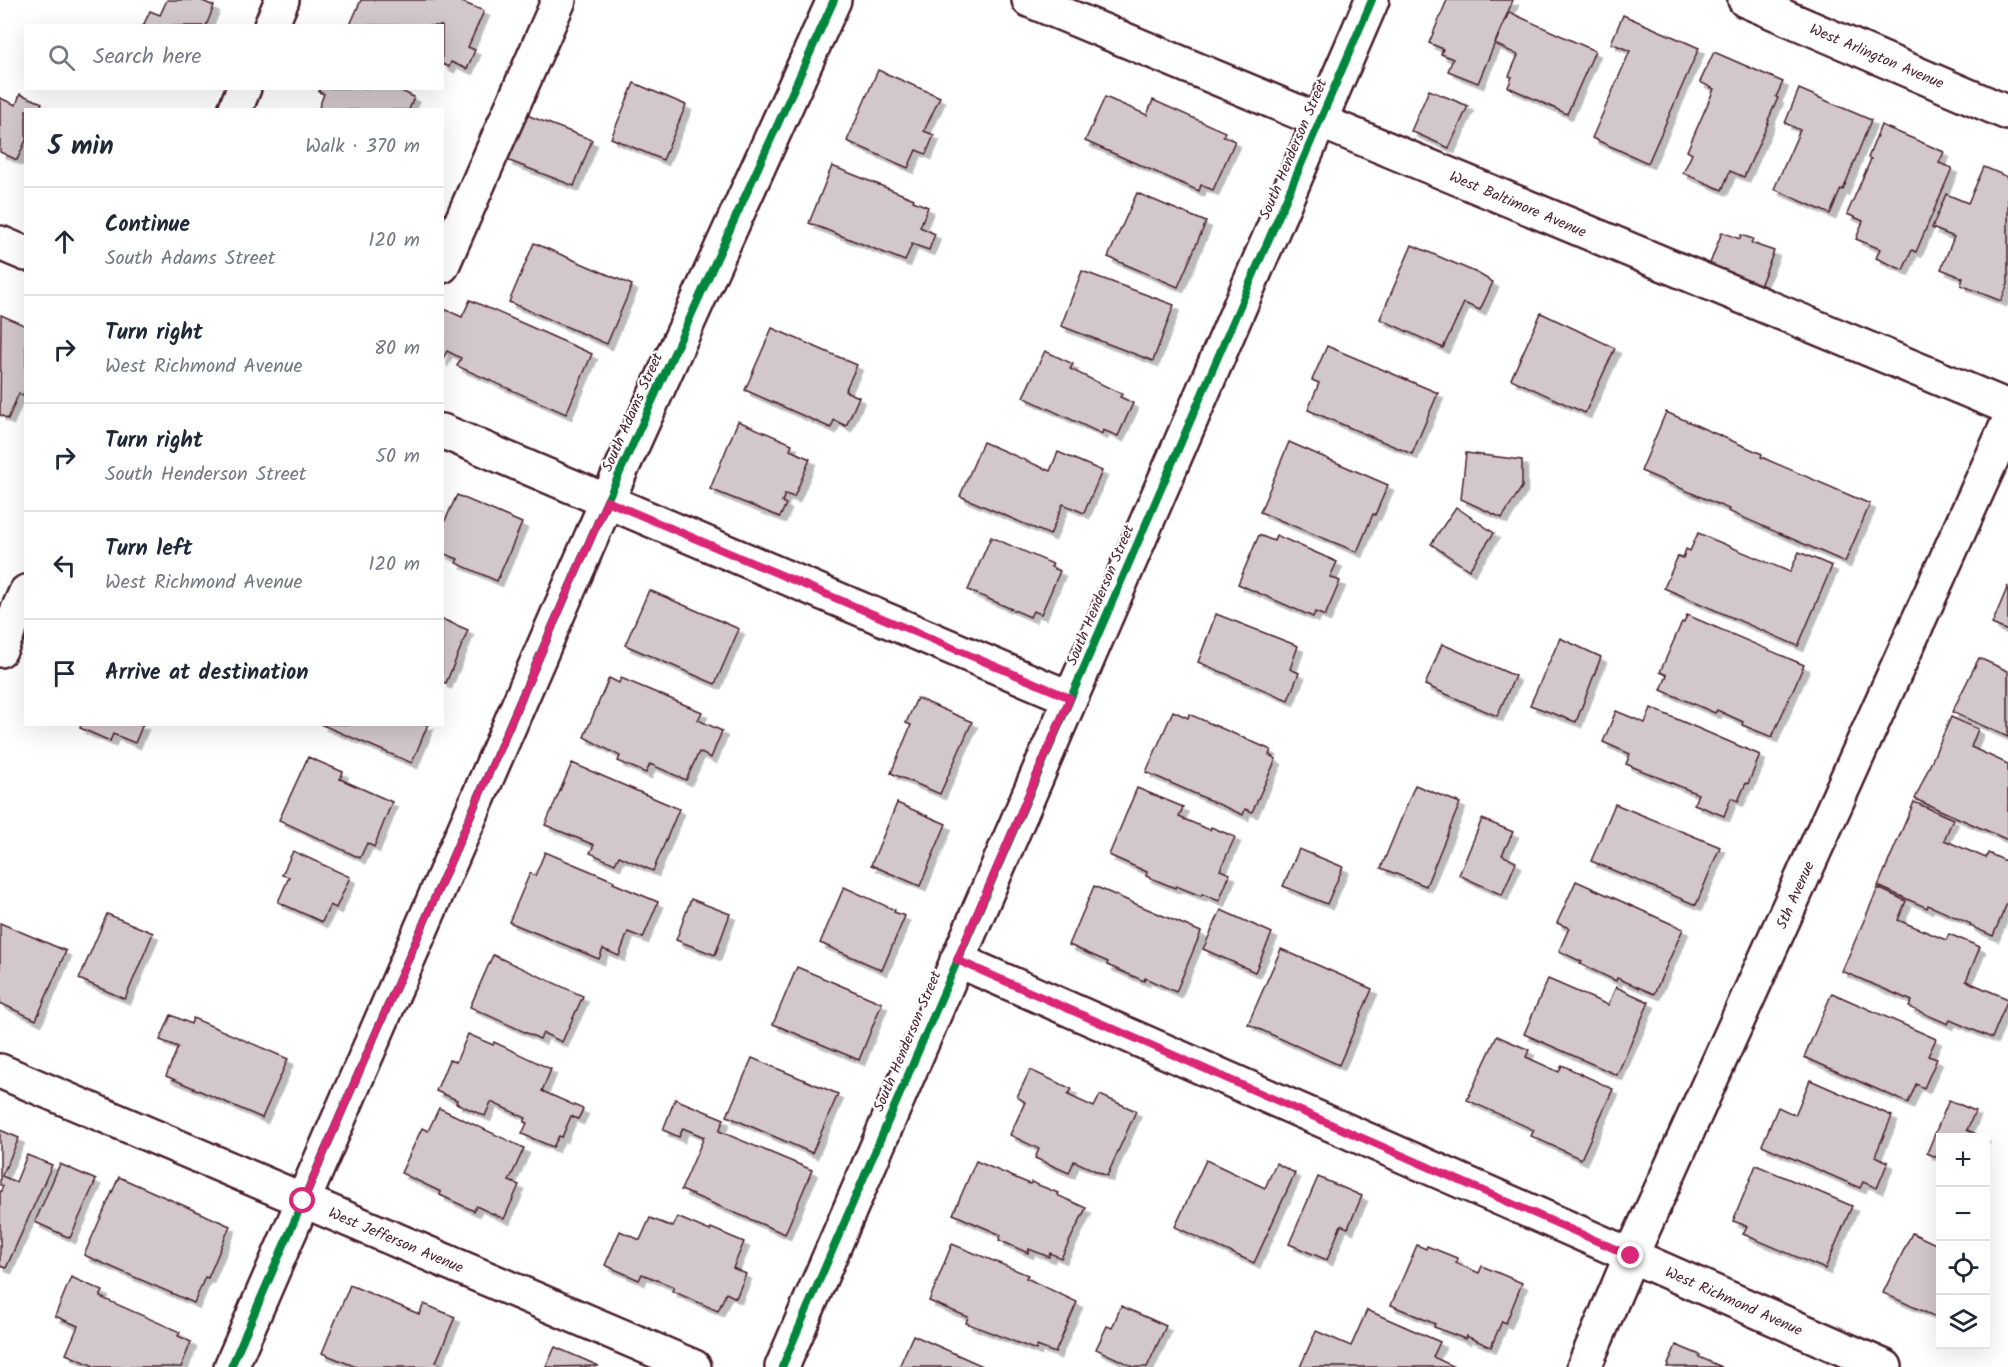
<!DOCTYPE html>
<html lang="en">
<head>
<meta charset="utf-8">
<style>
  :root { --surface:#fff; --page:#f6f6f7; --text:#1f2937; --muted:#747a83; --line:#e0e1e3 }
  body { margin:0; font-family:Kalam,sans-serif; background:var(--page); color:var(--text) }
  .controls { position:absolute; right:18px; bottom:18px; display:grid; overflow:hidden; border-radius:0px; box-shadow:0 6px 24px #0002 }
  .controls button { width:54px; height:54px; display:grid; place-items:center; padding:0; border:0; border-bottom:2px solid var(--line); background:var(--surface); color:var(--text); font:30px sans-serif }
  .stop { position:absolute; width:18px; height:18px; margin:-14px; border:4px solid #db2777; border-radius:50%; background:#fff }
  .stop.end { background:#db2777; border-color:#fff; box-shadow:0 2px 6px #0008 }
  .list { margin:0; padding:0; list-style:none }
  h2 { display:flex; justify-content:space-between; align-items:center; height:78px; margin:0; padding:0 24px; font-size:26px }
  h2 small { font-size:20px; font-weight:400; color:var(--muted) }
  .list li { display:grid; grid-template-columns:39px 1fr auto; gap:18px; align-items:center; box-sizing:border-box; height:108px; padding:0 24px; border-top:2px solid var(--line) }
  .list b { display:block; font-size:22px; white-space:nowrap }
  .list p { margin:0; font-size:20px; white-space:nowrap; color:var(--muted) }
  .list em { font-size:20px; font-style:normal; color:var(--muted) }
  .icon { flex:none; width:33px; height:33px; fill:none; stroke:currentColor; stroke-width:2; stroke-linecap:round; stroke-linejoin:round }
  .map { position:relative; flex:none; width:2008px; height:1367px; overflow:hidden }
  .search { position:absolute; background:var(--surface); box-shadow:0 6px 24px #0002; left:24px; top:24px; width:420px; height:66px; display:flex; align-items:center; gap:15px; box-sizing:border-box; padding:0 21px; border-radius:0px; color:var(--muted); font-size:22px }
  .panel { position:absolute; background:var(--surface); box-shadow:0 6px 24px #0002; left:24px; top:108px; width:420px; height:618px; border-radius:0px }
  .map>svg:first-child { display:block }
  .building { fill:#d2c7cb; stroke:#4a1f2b; stroke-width:1.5; filter:url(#shadow) }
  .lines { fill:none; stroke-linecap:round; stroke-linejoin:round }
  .minor-casing { stroke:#4a1f2b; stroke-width:38 }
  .minor { stroke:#fff; stroke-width:33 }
  .cycleway-casing { stroke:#fff; stroke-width:11 }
  .cycleway { stroke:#00873e; stroke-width:8 }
  .route { stroke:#db2777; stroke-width:8 }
  .labels { text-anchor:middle; stroke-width:4.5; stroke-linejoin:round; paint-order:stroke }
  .street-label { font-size:15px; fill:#4a1f2b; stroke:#fff }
</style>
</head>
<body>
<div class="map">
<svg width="2008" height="1367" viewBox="0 0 2008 1367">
  <defs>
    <filter id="shadow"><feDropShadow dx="5.5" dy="5.5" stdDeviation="0" flood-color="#0004"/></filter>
  </defs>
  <rect width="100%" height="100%" fill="#fff"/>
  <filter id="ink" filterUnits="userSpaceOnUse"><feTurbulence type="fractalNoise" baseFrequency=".0167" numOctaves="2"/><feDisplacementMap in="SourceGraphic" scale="12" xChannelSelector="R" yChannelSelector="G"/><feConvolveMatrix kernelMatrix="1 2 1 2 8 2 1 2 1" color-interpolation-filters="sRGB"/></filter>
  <g filter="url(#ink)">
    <g class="building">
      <path d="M 167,0 L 200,0 L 214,6 L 206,26 L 143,26 L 150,11 L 160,15 Z"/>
      <path d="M 361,0 L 457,0 L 484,11 L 468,47 L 475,50 L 467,69 L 451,62 L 449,67 L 442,64 L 442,26 L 350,25 Z"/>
      <path d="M 1447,0 L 1513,0 L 1478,83 L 1448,71 L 1453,59 L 1441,54 L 1443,49 L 1429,43 Z"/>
      <path d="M 1509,12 L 1595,51 L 1567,114 L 1508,87 L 1512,77 L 1509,76 L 1518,55 L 1495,44 Z"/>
      <path d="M 1623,15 L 1699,48 L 1648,163 L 1592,138 L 1630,51 L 1611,43 Z"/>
      <path d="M 1714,52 L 1783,82 L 1776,97 L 1778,98 L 1768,120 L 1769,121 L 1744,177 L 1730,171 L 1722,190 L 1683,173 L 1692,154 L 1687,151 L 1714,89 L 1700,82 Z"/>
      <path d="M 878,70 L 940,97 L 924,131 L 934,135 L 926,154 L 916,150 L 908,168 L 847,141 Z"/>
      <path d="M 634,83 L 686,105 L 663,160 L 611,138 Z"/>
      <path d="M 320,88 L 395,88 L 414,97 L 409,110 L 318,110 L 324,94 L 319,92 Z"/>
      <path d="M 1799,89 L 1871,120 L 1843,190 L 1841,189 L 1830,214 L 1774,189 L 1800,130 L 1785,123 Z"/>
      <path d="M 1429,90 L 1468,106 L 1449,148 L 1411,131 Z"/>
      <path d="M 20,94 L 42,103 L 39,110 L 26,110 L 26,140 L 17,160 L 0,152 L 0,98 L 16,105 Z"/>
      <path d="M 1105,97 L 1147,115 L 1153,100 L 1225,132 L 1223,136 L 1235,141 L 1213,190 L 1201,185 L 1199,191 L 1085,141 Z"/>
      <path d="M 524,114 L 592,140 L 574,186 L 507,160 Z"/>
      <path d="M 1881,125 L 1944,152 L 1939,163 L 1952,168 L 1916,252 L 1912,250 L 1903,270 L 1876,258 L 1880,249 L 1856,239 L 1863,221 L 1847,214 L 1871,159 L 1868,158 Z"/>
      <path d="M 832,166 L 914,199 L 913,201 L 928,207 L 920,227 L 935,234 L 929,250 L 912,244 L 905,261 L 809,223 Z"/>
      <path d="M 1984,167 L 2008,177 L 2008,284 L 2001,301 L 1961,285 L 1963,278 L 1941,269 L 1954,237 L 1932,228 L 1946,194 L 1968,203 Z"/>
      <path d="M 1137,193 L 1206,222 L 1178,287 L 1108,257 Z"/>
      <path d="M 1722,232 L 1740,239 L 1741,235 L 1753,239 L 1751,243 L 1774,251 L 1760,286 L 1709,266 Z"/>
      <path d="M 534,243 L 632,285 L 607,344 L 509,302 Z"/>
      <path d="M 1412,245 L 1477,273 L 1493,282 L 1480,310 L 1464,303 L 1443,348 L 1380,319 Z"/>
      <path d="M 1082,271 L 1174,305 L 1153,361 L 1061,326 Z"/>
      <path d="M 470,300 L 592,354 L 566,414 L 457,366 L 461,358 L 447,351 L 442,361 L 442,308 L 462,317 Z"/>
      <path d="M 1541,313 L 1615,348 L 1585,413 L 1511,379 Z"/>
      <path d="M 1,315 L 26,326 L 26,388 L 22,396 L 19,393 L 8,419 L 0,415 Z"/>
      <path d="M 772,328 L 857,365 L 845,391 L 859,397 L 846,426 L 834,420 L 831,428 L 745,390 Z"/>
      <path d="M 1327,346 L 1438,393 L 1412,454 L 1308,410 L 1319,383 L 1312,380 Z"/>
      <path d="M 1045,351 L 1073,364 L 1070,369 L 1122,394 L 1120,397 L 1133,403 L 1118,436 L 1103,430 L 1102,434 L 1023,397 Z"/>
      <path d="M 1666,412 L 1762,454 L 1761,457 L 1870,504 L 1845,562 L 1728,511 L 1729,509 L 1641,471 Z"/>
      <path d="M 738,421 L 792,444 L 790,450 L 810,459 L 794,497 L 785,494 L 782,502 L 786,504 L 780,517 L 710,489 Z"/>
      <path d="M 983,442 L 1050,471 L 1058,452 L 1102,471 L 1084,513 L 1063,504 L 1050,535 L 960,496 Z"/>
      <path d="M 1289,442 L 1388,485 L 1375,515 L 1373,514 L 1357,552 L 1260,512 Z"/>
      <path d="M 1466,453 L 1522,460 L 1522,487 L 1502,518 L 1461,499 Z"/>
      <path d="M 457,495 L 522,523 L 497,581 L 456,563 L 458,559 L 442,553 L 442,527 Z"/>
      <path d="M 1456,507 L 1494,533 L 1469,570 L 1431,544 Z"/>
      <path d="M 1698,533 L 1790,572 L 1799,552 L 1832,566 L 1798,646 L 1664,588 L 1678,556 L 1683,558 L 1686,549 L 1690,551 Z"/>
      <path d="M 1259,535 L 1274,541 L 1276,535 L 1337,562 L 1330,577 L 1340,581 L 1325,616 L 1315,612 L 1313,617 L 1238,584 Z"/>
      <path d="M 991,537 L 1053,564 L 1051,567 L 1060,571 L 1041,614 L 1033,611 L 1030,617 L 968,590 Z"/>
      <path d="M 2008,586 L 2008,631 L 1992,624 Z"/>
      <path d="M 649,590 L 739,629 L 715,684 L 625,645 Z"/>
      <path d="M 1216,614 L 1298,646 L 1290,669 L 1299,673 L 1288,700 L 1198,662 Z"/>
      <path d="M 1687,615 L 1804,665 L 1772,737 L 1742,725 L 1743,722 L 1717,710 L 1715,713 L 1661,690 L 1667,675 L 1660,672 L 1682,622 L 1684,623 Z"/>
      <path d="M 442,619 L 468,630 L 446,683 L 442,682 Z"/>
      <path d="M 1560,638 L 1601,657 L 1576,722 L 1530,705 Z"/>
      <path d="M 1442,644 L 1515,676 L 1497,716 L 1425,685 Z"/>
      <path d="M 1979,658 L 2008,671 L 2008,737 L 1952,712 Z"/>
      <path d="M 609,678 L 619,683 L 621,678 L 702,712 L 698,720 L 722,731 L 711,758 L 699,752 L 686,780 L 650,764 L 646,773 L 618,761 L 620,756 L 584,737 Z"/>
      <path d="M 917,698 L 972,722 L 940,794 L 891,773 L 911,725 L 906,723 Z"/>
      <path d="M 1651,708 L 1760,755 L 1748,784 L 1746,783 L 1738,801 L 1731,798 L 1724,816 L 1694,804 L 1698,794 L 1626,764 L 1630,754 L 1603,742 L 1616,711 L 1645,723 Z"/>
      <path d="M 1173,711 L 1188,718 L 1189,714 L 1271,750 L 1269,755 L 1276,759 L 1252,812 L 1245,809 L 1243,815 L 1146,772 Z"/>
      <path d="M 1951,717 L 1978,729 L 1971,747 L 2008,764 L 2008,840 L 1915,799 Z"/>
      <path d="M 81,724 L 143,724 L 135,743 L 113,734 L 110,741 L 80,728 Z"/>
      <path d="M 320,724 L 428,724 L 412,763 Z"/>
      <path d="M 308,757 L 343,772 L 340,779 L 392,802 L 374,847 L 367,843 L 360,858 L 279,820 Z"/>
      <path d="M 572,763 L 679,809 L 653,871 L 619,856 L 615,864 L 590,853 L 594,845 L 545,825 Z"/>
      <path d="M 1415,785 L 1460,803 L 1426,886 L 1381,868 Z"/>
      <path d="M 1137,788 L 1183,807 L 1179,817 L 1210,830 L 1211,827 L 1235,837 L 1220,870 L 1230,874 L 1219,901 L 1202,894 L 1201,896 L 1176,886 L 1175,888 L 1146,876 L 1147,872 L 1109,855 Z"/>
      <path d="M 1914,802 L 1953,819 L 1944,840 L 1986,858 L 1988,853 L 2008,862 L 2008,901 L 1993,936 L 1970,926 L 1971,924 L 1928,905 L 1927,908 L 1878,886 Z"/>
      <path d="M 897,803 L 946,824 L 920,886 L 871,865 Z"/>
      <path d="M 1615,804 L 1720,847 L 1696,905 L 1591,861 Z"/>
      <path d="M 1482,819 L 1513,832 L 1502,855 L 1516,862 L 1502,895 L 1459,875 Z"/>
      <path d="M 1299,849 L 1343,867 L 1327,904 L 1283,886 Z"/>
      <path d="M 293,851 L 350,877 L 336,908 L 330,905 L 322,922 L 278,902 L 289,877 L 282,875 Z"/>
      <path d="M 545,852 L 614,881 L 613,883 L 658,902 L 643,938 L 628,932 L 619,956 L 603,949 L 599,959 L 509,922 L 530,873 L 535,876 Z"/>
      <path d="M 1576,881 L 1683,929 L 1654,994 L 1617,978 L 1616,981 L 1580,964 L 1582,962 L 1559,951 L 1569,928 L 1557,923 Z"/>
      <path d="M 1094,886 L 1201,932 L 1176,992 L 1145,978 L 1144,981 L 1107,965 L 1108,962 L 1069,945 Z"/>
      <path d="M 844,887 L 895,910 L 894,912 L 905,916 L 882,970 L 820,943 Z"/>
      <path d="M 1878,888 L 1906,901 L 1898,920 L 1946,940 L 1949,934 L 1980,947 L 1966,981 L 2008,999 L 1992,1038 L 1950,1020 L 1948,1024 L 1909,1007 L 1912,1001 L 1842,971 Z"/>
      <path d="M 691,899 L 730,914 L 715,955 L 676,940 Z"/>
      <path d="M 1221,910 L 1272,933 L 1255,972 L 1203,949 Z"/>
      <path d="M 107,914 L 153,933 L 125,999 L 79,979 Z"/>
      <path d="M 0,923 L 66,951 L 36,1020 L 0,1003 Z"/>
      <path d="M 1281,949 L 1372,989 L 1339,1065 L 1248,1024 Z"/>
      <path d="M 493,955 L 583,996 L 562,1042 L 543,1033 L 540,1039 L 470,1007 Z"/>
      <path d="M 797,967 L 882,1003 L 859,1060 L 773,1024 Z"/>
      <path d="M 1548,979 L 1608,1005 L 1616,987 L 1649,1002 L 1617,1075 L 1524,1034 Z"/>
      <path d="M 1832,993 L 1936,1039 L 1928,1056 L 1937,1059 L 1924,1088 L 1916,1084 L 1908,1103 L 1804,1057 Z"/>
      <path d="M 171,1015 L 191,1024 L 193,1018 L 288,1059 L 262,1118 L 166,1076 L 178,1047 L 160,1040 Z"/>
      <path d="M 468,1034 L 493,1045 L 494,1042 L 551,1069 L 542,1091 L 583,1109 L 578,1119 L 571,1116 L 562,1137 L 559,1136 L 553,1147 L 522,1134 L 527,1123 L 524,1122 L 526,1118 L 491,1102 L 485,1116 L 456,1103 L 457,1100 L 436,1091 L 449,1060 L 456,1062 Z"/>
      <path d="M 1497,1036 L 1529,1050 L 1526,1057 L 1559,1072 L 1562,1065 L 1613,1089 L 1581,1159 L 1531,1136 L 1534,1130 L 1467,1100 Z"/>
      <path d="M 752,1058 L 838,1094 L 812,1153 L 727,1116 Z"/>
      <path d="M 1030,1070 L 1072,1089 L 1068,1095 L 1094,1107 L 1100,1095 L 1136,1111 L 1107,1176 L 1074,1161 L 1069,1173 L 1035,1158 L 1039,1149 L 1010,1135 L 1025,1102 L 1017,1097 Z"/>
      <path d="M 1810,1080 L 1892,1116 L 1875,1156 L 1888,1162 L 1877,1188 L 1863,1182 L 1860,1188 L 1762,1145 L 1778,1107 L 1795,1115 Z"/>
      <path d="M 675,1099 L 724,1119 L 719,1131 L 812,1170 L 785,1234 L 681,1190 L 704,1137 L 683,1128 L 679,1137 L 663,1130 Z"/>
      <path d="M 1949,1100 L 1975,1111 L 1967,1130 L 1985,1138 L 1940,1138 L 1940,1159 L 1927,1153 Z"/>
      <path d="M 439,1108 L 524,1148 L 509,1181 L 519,1185 L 504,1219 L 476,1206 L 474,1211 L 440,1195 L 441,1192 L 401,1173 L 422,1128 L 428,1131 Z"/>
      <path d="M 0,1130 L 19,1138 L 2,1176 L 16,1182 L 27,1155 L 52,1165 L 6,1268 L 0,1266 L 0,1193 L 3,1186 L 0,1185 Z"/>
      <path d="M 1206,1160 L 1265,1188 L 1276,1163 L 1295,1173 L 1254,1263 L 1175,1227 Z"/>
      <path d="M 976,1161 L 1030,1184 L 1031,1182 L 1058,1193 L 1057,1195 L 1086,1208 L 1061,1258 L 1050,1253 L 1049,1257 L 1029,1249 L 1028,1253 L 999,1240 L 1001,1235 L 953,1214 Z"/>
      <path d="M 60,1164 L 96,1180 L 70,1238 L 35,1222 Z"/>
      <path d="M 1756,1165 L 1852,1206 L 1825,1269 L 1743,1234 L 1747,1226 L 1733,1221 Z"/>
      <path d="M 119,1177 L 230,1226 L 208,1278 L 205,1277 L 194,1303 L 84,1255 Z"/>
      <path d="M 1318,1177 L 1362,1196 L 1348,1228 L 1341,1225 L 1327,1260 L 1289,1244 Z"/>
      <path d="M 677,1217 L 710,1231 L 711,1228 L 744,1242 L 733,1268 L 746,1274 L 736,1298 L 726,1293 L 718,1311 L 672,1291 L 674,1287 L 642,1274 L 639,1280 L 605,1265 L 620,1231 L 640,1240 L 650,1218 L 673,1227 Z"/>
      <path d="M 1912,1233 L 1940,1246 L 1940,1319 L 1883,1293 Z"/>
      <path d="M 952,1244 L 1028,1275 L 1026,1278 L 1077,1302 L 1055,1353 L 1037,1346 L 1036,1350 L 966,1323 L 968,1317 L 929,1301 Z"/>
      <path d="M 1417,1245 L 1426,1249 L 1427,1246 L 1457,1258 L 1456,1263 L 1479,1273 L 1482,1266 L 1522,1283 L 1506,1323 L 1502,1321 L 1491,1347 L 1466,1336 L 1465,1339 L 1434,1327 L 1435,1324 L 1391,1305 Z"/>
      <path d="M 71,1277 L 103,1291 L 100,1297 L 180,1332 L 178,1336 L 191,1342 L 181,1367 L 96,1367 L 66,1354 L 78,1326 L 55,1316 Z"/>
      <path d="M 350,1285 L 419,1314 L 424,1304 L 455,1317 L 436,1362 L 444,1367 L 356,1367 L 322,1353 Z"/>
      <path d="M 1121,1306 L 1166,1326 L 1147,1367 L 1134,1367 L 1096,1349 L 1107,1326 L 1112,1328 Z"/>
      <path d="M 1367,1310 L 1440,1342 L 1433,1357 L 1455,1367 L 1300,1367 L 1316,1331 L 1351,1346 Z"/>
      <path d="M 913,1335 L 985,1367 L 899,1367 Z"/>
      <path d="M 1676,1345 L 1700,1355 L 1699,1357 L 1722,1367 L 1667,1367 Z"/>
      <path d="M 555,1347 L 599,1366 L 546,1367 Z"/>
    </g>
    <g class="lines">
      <g class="minor-casing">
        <g id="minor">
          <path d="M 1029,0 L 2008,407"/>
          <path d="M 1745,0 L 2008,113"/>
          <path d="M 271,26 L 282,0"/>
          <path d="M 235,110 L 244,88"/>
          <path d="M 0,243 L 26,254"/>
          <path d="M 442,266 L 559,0"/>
          <path d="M 442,431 L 1070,698"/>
          <path d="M 0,650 L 26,592"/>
          <path d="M 957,960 L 1885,1367"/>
          <path d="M 0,1071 L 694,1367"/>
          <path d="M 231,1367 L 607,501 L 834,0"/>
          <path d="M 782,1367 L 1372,0"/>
          <path d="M 1584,1367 L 1631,1256 L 2008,423"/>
        </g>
      </g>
      <use href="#minor" class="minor"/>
      <g class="cycleway-casing">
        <g id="cycleway">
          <path d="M 231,1367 L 607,501 L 834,0"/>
          <path d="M 782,1367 L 1372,0"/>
        </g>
      </g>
      <use href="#cycleway" class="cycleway"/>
    </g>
  </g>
  <g class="lines" filter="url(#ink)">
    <path class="route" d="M 303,1201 L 607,501 L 1070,698 L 957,960 L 1631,1256"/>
  </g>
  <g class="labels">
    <g class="street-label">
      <text transform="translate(1877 56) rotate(23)" y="5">West Arlington Avenue</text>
      <text transform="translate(1293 149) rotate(-67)" y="5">South Henderson Street</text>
      <text transform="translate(1518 204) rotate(23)" y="5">West Baltimore Avenue</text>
      <text transform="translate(632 412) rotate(-66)" y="5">South Adams Street</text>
      <text transform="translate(1100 595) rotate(-67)" y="5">South Henderson Street</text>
      <text transform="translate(1795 895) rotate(-66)" y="5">5th Avenue</text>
      <text transform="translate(907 1041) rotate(-67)" y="5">South Henderson Street</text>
      <text transform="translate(396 1240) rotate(23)" y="5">West Jefferson Avenue</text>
      <text transform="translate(1734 1301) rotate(24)" y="5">West Richmond Avenue</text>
    </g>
  </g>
</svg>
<div class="controls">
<button>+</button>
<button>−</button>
<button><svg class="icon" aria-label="locate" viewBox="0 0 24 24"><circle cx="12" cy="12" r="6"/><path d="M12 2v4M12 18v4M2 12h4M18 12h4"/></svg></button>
<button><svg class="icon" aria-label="layers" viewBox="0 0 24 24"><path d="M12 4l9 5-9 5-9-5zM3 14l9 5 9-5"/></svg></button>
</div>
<div class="stop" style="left:303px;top:1201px"></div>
<div class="stop end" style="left:1631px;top:1256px"></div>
<div class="search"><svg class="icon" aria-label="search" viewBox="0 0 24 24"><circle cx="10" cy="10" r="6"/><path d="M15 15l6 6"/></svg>Search here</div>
<section class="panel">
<h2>5 min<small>Walk · 370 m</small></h2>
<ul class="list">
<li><svg class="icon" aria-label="ahead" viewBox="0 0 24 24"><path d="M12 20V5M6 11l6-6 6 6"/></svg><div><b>Continue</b><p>South Adams Street</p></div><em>120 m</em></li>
<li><svg class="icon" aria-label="right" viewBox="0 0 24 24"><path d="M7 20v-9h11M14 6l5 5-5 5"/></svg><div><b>Turn right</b><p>West Richmond Avenue</p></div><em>80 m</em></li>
<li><svg class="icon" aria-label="right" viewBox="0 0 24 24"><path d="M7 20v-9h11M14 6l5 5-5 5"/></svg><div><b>Turn right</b><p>South Henderson Street</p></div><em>50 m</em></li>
<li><svg class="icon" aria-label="left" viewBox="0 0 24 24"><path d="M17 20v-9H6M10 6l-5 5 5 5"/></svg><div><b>Turn left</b><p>West Richmond Avenue</p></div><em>120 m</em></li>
<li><svg class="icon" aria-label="arrive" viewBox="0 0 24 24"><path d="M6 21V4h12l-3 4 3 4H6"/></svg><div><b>Arrive at destination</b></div></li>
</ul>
</section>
</div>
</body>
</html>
